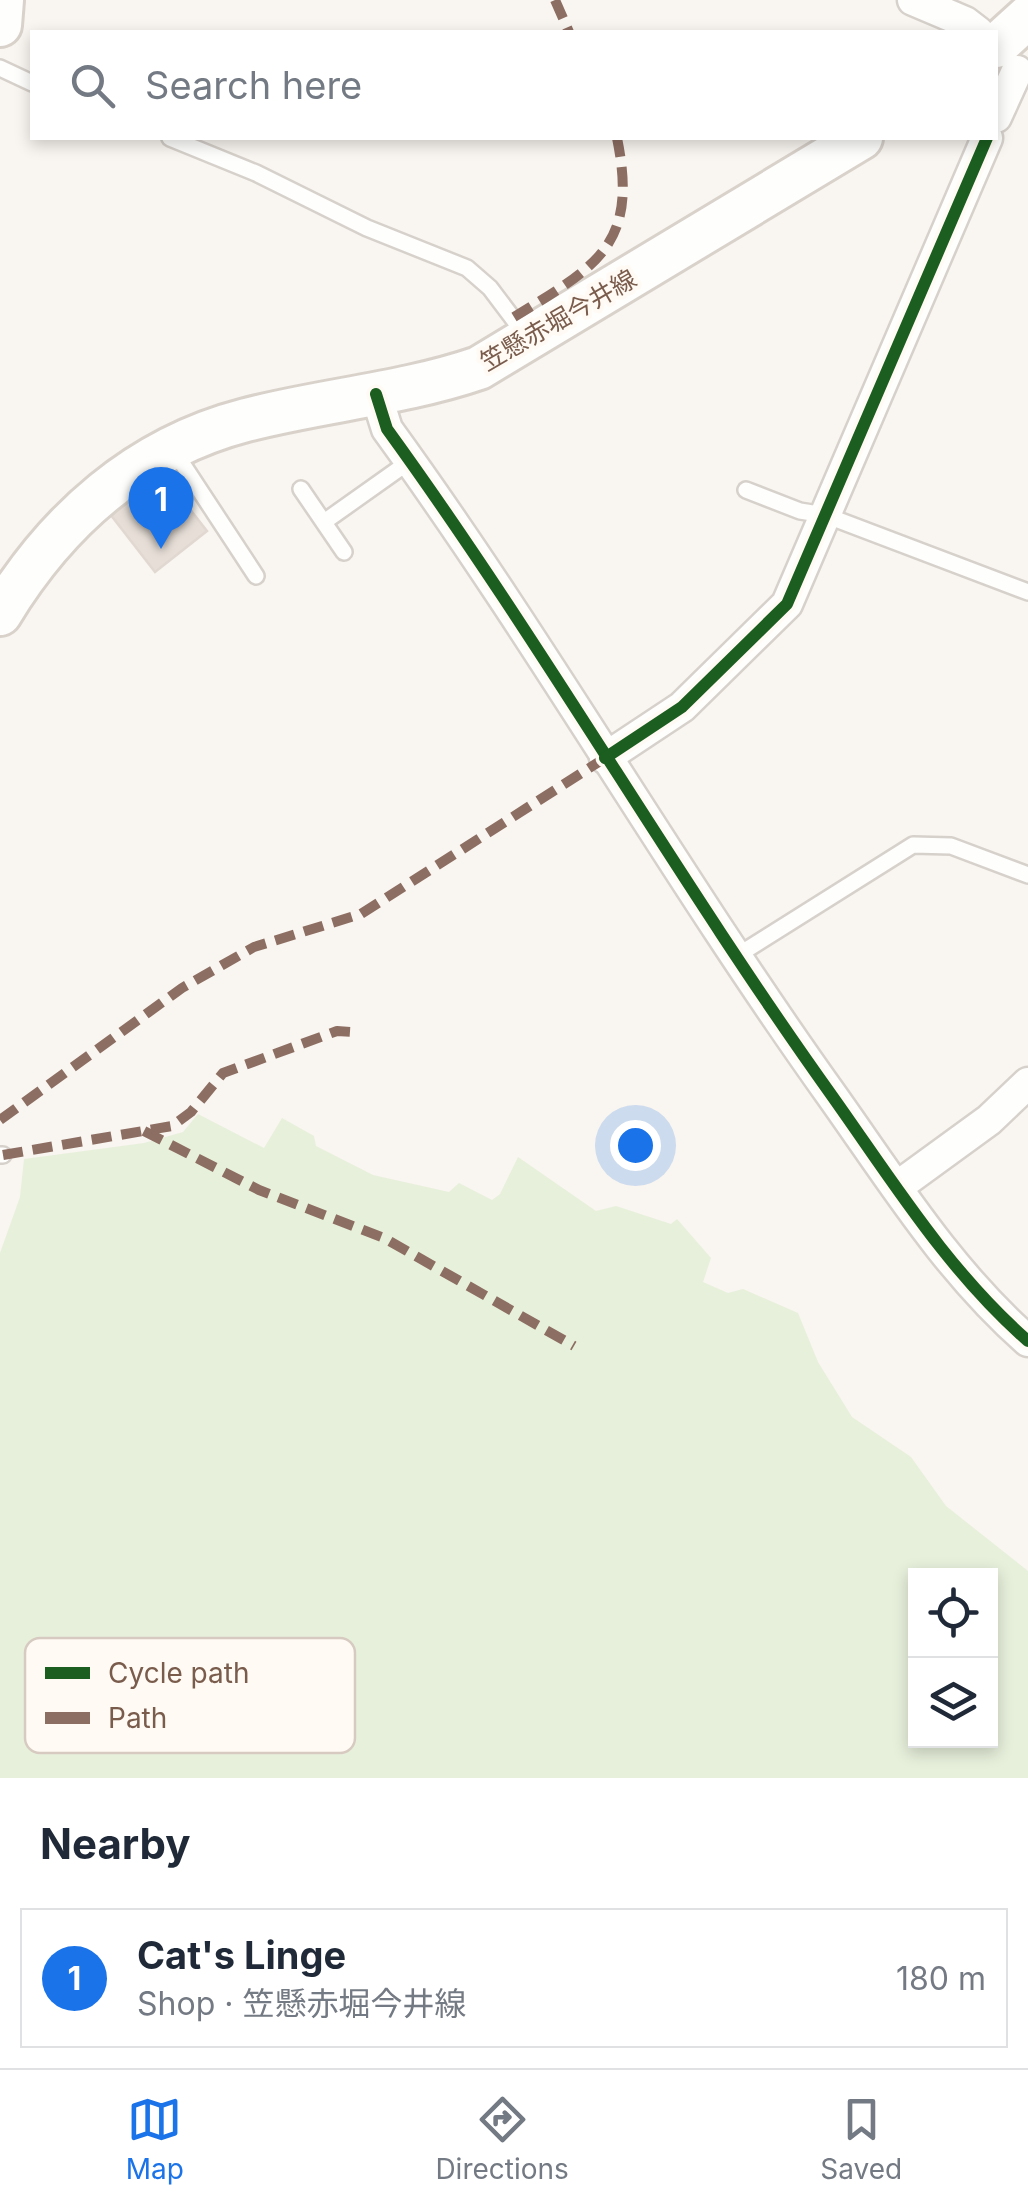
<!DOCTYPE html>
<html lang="en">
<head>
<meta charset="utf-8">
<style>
  :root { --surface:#fff; --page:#f6f6f7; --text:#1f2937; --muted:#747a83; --line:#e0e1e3; --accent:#1a73e8 }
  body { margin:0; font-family:Inter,"Noto Sans JP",sans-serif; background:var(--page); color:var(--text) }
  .controls { position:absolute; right:30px; bottom:30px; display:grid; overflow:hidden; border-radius:0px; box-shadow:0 5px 15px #0003 }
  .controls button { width:90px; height:90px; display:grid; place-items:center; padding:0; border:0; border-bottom:2px solid var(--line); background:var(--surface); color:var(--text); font:50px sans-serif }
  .you { position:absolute; left:635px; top:1145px; width:35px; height:35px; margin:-25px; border:8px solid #fff; border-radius:50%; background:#1a73e8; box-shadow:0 0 0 15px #1a73e833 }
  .badge { display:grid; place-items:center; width:65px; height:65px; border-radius:50%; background:var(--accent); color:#fff; font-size:32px; font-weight:700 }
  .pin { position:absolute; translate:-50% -82px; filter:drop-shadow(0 2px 5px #0008) }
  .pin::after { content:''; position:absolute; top:52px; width:35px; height:30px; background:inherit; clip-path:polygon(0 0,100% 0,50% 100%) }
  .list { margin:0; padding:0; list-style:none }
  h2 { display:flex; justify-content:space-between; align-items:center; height:130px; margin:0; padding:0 40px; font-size:42px }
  h2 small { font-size:32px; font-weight:400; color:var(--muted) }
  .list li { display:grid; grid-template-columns:65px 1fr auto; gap:30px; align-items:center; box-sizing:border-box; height:140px; margin:0 20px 20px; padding:0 20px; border:2px solid var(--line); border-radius:0px }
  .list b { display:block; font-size:38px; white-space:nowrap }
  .list p { margin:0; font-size:32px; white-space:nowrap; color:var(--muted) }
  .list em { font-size:32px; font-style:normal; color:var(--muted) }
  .icon { flex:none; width:55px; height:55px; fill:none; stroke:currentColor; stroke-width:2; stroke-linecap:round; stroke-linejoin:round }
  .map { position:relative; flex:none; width:1028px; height:1778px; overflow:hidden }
  .search { position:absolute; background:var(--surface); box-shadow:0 5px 15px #0003; left:30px; right:30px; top:30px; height:110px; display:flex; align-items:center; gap:25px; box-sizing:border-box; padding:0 35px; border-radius:0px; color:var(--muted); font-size:38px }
  .sheet { height:290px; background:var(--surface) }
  nav { display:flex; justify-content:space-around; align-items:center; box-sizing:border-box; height:140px; border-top:2px solid var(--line); background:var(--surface); font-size:28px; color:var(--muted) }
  nav a { display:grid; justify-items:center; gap:5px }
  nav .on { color:var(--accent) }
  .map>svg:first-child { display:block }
  .green { fill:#e7f0db; fill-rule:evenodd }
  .building { fill:#e6ded7; stroke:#e2d8d2; stroke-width:2.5 }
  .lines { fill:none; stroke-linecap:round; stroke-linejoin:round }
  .lane-casing { stroke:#d7d1cb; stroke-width:20 }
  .street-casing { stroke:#d7d1cb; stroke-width:35 }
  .secondary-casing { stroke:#d9d2cb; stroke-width:48 }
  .lane { stroke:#fefefd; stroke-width:15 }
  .street { stroke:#fefefd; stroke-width:30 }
  .secondary { stroke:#fefefd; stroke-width:42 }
  .quiet { stroke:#8d6e63; stroke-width:10; stroke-dasharray:20 10; stroke-linecap:butt }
  .cycleway-casing { stroke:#fffaf3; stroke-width:19 }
  .cycleway { stroke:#1b5e20; stroke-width:12 }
  .labels { text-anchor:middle; stroke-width:8; stroke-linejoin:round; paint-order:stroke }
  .street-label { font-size:25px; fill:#7a5c4d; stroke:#fffaf3 }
  .key { fill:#fffaf3; stroke:#d7cbc1; stroke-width:2.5 }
  .key-label { font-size:28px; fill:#7a5c4d }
</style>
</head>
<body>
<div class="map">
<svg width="1028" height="1778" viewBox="0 0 1028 1778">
  <rect width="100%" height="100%" fill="#f9f5f0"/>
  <path class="green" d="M 198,1114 L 264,1148 L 282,1118 L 314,1136 L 316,1146 L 373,1175 L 449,1192 L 459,1183 L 492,1200 L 500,1194 L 518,1157 L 596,1211 L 616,1206 L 671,1224 L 677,1219 L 711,1258 L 703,1282 L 728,1293 L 743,1289 L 798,1313 L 818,1362 L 852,1417 L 911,1457 L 946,1506 L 1028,1571 L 1028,1778 L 0,1778 L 0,1253 L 20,1197 L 24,1159 L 144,1143 L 183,1132 ZM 916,1576 L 990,1576 L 990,1740 L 916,1740 Z"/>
  <path class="building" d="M 132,497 L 161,530 L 189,508 L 207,531 L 155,572 L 110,514 Z"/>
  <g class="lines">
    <g class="lane-casing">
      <g id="lane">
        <path d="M 0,68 L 32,83"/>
        <path d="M 170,138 L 256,173 L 367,228 L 467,268 L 490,288 L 527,337"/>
        <path d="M 174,451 L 256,576"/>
        <path d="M 301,489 L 344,552"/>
        <path d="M 746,490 L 800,511 L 825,515 L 1028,592"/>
        <path d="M 324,522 L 410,461"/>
        <path d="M 735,957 L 913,845 L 951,846 L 1028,875"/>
        <path d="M 0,1155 L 3,1155"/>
      </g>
    </g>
    <g class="street-casing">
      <g id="street">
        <path d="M 913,0 L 965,22 L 978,32"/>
        <path d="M 996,117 L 1017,71"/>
        <path d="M 376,394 L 387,429 C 543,644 675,876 830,1093 C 892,1180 947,1270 1028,1341"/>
        <path d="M 605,758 L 682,707 L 787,604 L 987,138"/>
        <path d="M 897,1187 L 989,1120 L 1028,1083"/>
      </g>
    </g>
    <g class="secondary-casing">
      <g id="secondary">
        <path d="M 0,25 L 2,0"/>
        <path d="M 996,46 L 1028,17"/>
        <path d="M 0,614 C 57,520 138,448 246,420 C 323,400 403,394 479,368 L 861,138"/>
      </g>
    </g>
    <use href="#lane" class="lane"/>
    <use href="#street" class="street"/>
    <use href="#secondary" class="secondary"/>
    <g class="quiet">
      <path d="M 555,0 L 569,32"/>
      <path d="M 514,317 C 597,266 639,245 617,138"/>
      <path d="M 0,1120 L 182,988 L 254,947 L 361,914 L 605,758"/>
      <path d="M 144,1131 L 259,1190 L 384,1238 L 574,1346"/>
      <path d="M 3,1155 L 172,1126 L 191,1112 L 223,1073 L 337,1031 L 352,1032"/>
    </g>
    <g class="cycleway-casing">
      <g id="cycleway">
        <path d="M 376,394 L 387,429 C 543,644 675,876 830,1093 C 892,1180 947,1270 1028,1341"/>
        <path d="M 605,758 L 682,707 L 787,604 L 987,138"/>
      </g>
    </g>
    <use href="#cycleway" class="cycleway"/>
  </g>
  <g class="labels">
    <g class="street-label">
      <text transform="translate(558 320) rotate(-30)" y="9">笠懸赤堀今井線</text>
    </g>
  </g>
  <rect x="25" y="1638" width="330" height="115" rx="15" class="key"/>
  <rect x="45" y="1667" width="45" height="12" fill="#1b5e20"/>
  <rect x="45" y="1712" width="45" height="12" fill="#8d6e63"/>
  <g class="key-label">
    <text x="108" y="1683">Cycle path</text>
    <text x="108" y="1728">Path</text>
  </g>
</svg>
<div class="controls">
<button><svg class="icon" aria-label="locate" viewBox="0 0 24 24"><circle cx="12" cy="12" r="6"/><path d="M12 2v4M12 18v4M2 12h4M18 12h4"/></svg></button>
<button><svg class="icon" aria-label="layers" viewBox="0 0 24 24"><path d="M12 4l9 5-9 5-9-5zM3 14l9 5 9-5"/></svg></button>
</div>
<div class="you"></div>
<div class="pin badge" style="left:161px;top:549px">1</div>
<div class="search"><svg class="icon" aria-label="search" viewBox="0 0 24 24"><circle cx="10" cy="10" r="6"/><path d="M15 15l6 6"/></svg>Search here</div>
</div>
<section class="sheet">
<h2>Nearby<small></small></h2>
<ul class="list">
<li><span class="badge">1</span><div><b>Cat's Linge</b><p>Shop · 笠懸赤堀今井線</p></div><em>180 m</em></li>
</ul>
</section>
<nav>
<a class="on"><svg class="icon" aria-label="map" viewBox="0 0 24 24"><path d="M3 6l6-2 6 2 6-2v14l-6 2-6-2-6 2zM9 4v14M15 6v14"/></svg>Map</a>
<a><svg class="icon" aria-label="directions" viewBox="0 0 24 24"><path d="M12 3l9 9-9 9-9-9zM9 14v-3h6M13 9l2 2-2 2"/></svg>Directions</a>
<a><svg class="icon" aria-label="saved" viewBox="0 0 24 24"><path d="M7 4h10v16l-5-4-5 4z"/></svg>Saved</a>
</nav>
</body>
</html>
